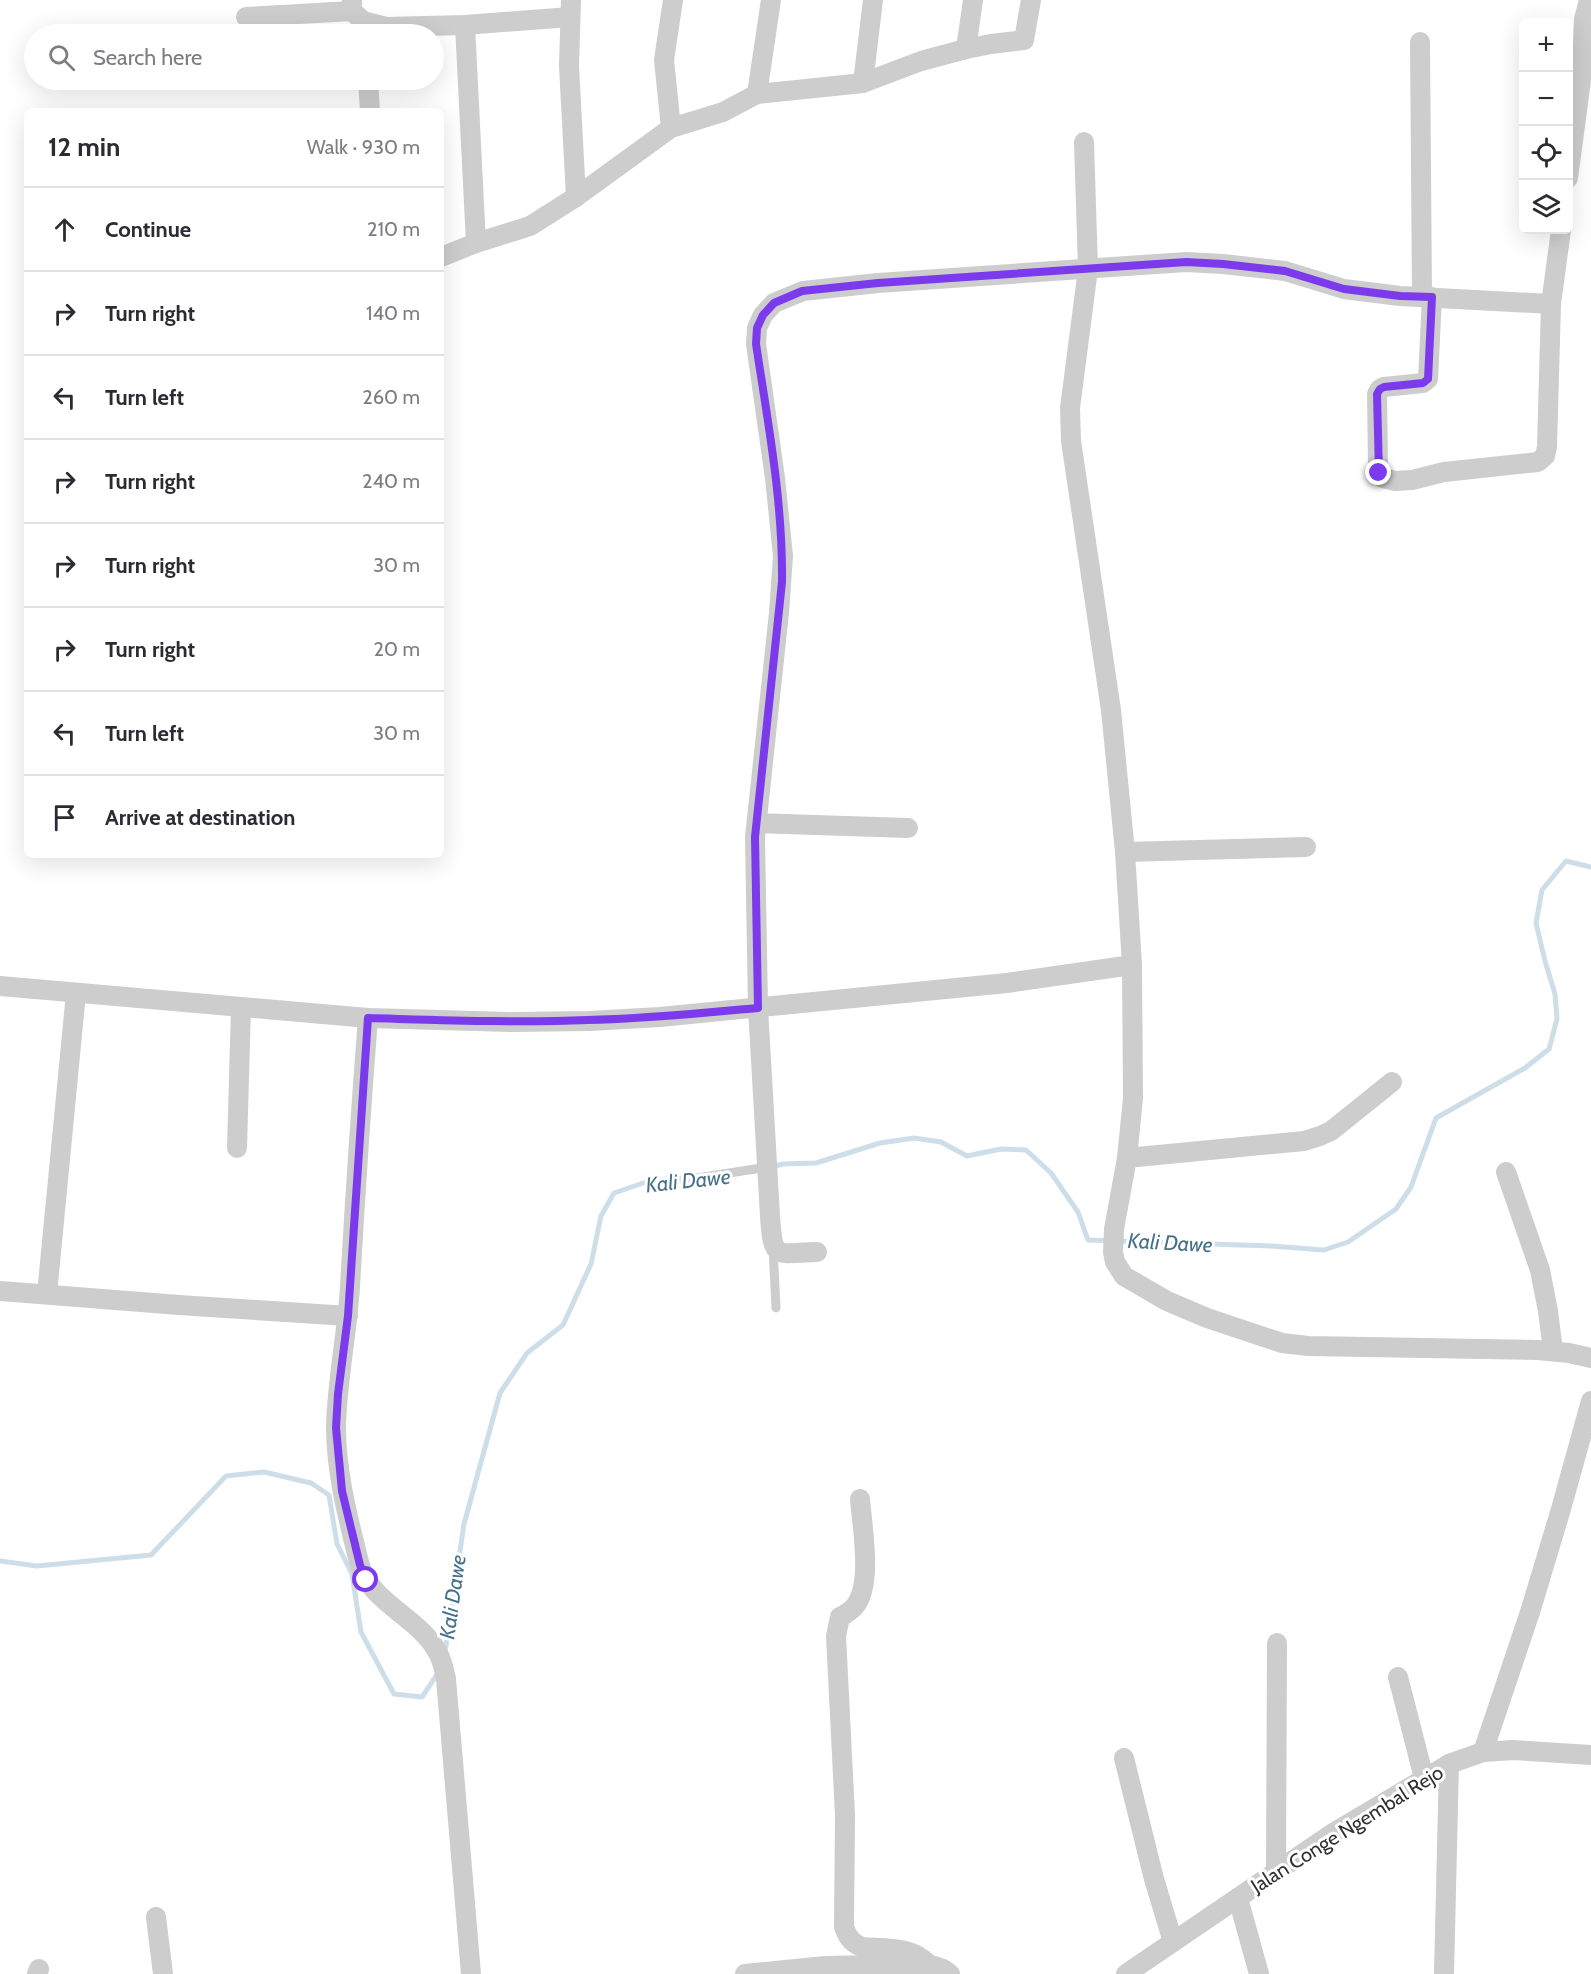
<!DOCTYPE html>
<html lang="en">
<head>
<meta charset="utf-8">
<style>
  :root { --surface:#fff; --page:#f7f7f7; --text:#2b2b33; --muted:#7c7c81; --line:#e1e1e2 }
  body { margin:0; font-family:Cabin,sans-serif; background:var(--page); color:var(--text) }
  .controls { position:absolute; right:18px; top:18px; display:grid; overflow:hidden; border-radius:9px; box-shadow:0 6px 24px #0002 }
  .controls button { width:54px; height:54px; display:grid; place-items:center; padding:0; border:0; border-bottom:2px solid var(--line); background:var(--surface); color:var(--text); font:30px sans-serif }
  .stop { position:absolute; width:18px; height:18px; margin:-14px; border:4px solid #7c3aed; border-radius:50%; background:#fff }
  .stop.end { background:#7c3aed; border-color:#fff; box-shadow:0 2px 6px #0008 }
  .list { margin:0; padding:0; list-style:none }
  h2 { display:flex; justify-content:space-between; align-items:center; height:78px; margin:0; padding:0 24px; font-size:26px }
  h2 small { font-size:20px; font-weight:400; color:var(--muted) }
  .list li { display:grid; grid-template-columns:39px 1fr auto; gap:18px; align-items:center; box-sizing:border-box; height:84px; padding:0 24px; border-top:2px solid var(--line) }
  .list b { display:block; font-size:22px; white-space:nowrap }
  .list em { font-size:20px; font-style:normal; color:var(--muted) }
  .icon { flex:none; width:33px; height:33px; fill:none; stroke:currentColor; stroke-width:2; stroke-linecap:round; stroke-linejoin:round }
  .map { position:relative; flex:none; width:1591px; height:1974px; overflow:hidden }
  .search { position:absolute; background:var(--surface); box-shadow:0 6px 24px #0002; left:24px; top:24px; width:420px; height:66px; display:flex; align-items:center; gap:15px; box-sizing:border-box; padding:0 21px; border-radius:33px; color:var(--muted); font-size:22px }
  .panel { position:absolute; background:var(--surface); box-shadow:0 6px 24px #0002; left:24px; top:108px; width:420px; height:750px; border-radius:9px }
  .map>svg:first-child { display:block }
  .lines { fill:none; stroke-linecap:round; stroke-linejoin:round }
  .stream { stroke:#cddee9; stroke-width:5 }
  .service { stroke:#cdcdcd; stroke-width:9 }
  .minor { stroke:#cdcdcd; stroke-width:20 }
  .route { stroke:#7c3aed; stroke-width:8 }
  .labels { text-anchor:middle; stroke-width:6; stroke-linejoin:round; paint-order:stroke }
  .street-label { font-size:20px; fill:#303030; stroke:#fff }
  .water-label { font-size:21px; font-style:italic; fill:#45708a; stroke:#fff }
</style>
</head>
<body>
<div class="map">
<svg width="1591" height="1974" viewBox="0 0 1591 1974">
  <rect width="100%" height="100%" fill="#fff"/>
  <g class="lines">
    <g class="stream">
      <path d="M 771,1167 L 783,1164 L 816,1163 L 880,1143 L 914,1138 L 941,1142 L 967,1156 L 1001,1149 L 1026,1150 L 1051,1173 L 1078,1212 L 1088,1240 L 1271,1246 L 1324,1250 L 1348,1242 L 1396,1209 L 1411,1187 L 1436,1118 L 1525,1068 L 1549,1049 L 1557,1019 L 1555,994 L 1545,961 L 1536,923 L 1542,890 L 1566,861 L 1591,867"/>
      <path d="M 0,1561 L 37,1566 L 151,1555 L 226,1476 L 264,1472 L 311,1483 L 329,1495 L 337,1544 L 352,1574 L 361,1632 L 394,1694 L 422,1697 L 438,1673"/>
      <path d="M 445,1653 L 464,1524 L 500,1393 L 527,1353 L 563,1325 L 591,1264 L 601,1216 L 614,1193 L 652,1180 L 685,1178"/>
    </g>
    <g class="service">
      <path d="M 684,1180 L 768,1167"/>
      <path d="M 773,1248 L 776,1308"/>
    </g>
    <g class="minor">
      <path d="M 352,0 L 352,11 L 363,21 L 386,27 L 465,25 L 570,17"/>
      <path d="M 571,0 L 569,66 L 576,197"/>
      <path d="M 246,17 L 352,11"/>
      <path d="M 465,25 L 476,243"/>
      <path d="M 1420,42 L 1422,296"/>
      <path d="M 966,49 L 973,0"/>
      <path d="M 368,80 L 370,111"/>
      <path d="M 863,83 L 873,0"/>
      <path d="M 757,94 L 771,0"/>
      <path d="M 671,128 L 664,60 L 673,0"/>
      <path d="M 1084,142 L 1088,269 L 1070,408 L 1071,441 L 1111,710 L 1125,852 L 1132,965 L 1133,1098 L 1127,1158 L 1114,1229 L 1113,1252 L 1115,1262 L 1124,1276 L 1167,1301 L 1207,1318 L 1282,1343 L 1308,1346 L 1538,1350 L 1569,1353 L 1591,1358"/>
      <path d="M 1568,178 L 1582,73 L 1584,19 L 1589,0"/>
      <path d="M 441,257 L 476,243 L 530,226 L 576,197 L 671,128 L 723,112 L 757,94 L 863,83 L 921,61 L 966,49 L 991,44 L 1024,40 L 1031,0"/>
      <path d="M 1432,297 L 1428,379 L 1423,383 L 1384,387 L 1380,389 L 1377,394 L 1378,465 L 1379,473 L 1383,478 L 1395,481 L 1412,480 L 1444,472 L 1538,462 L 1545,456 L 1547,447 L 1551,304 L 1561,230"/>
      <path d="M 757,823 L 908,828"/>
      <path d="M 1125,852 L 1306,847"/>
      <path d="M 0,986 L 368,1018 L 512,1022 L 589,1021 L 660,1017 L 1007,983 L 1132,965"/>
      <path d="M 368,1018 C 361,1108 355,1197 350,1287 C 347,1334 337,1380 336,1427 C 336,1473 348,1518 359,1562 C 369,1603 420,1617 438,1653 C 443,1662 444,1670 446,1679 L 471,1974"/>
      <path d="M 237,1148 L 241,1007"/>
      <path d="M 1127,1158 L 1304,1141 L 1320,1136 L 1331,1131 L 1392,1082"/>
      <path d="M 1506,1172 L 1540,1270 L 1548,1311 L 1553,1351"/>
      <path d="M 817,1252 C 775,1253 773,1261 770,1216 L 758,1008 L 755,837 L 779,613 L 783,556 L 775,478 L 756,344 L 757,328 L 763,315 L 774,303 L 803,291 L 878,283 L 1186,262 L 1223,264 L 1285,271 L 1344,289 L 1400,296 L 1551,304"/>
      <path d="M 0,1291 L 179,1305 L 348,1316"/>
      <path d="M 47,1294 L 76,993"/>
      <path d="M 860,1499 C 862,1526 873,1584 855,1606 C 851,1611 846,1614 840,1617 L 836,1636 L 845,1815 L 844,1927 C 848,1938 852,1943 862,1947 C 884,1949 912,1946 928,1964"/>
      <path d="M 1398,1677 L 1424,1778"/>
      <path d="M 1483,1752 L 1531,1609 L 1561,1509 L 1591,1401"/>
      <path d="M 1124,1758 L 1154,1879 L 1173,1942"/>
      <path d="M 1276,1872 L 1277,1643"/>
      <path d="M 1238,1898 L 1259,1974"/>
      <path d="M 156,1917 L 163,1974"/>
      <path d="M 37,1974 L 39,1969"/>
      <path d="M 745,1974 L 825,1966 L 928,1964 L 943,1969 L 950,1974"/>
      <path d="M 1126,1974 L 1333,1833 L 1449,1764 L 1483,1752 L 1513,1750 L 1591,1755"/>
      <path d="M 1444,1974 L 1449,1764"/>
    </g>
  </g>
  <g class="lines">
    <path class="route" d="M 366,1580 L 360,1565 L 342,1491 L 336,1428 L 338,1394 L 348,1316 L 368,1018 C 441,1020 515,1023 588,1020 C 645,1019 702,1013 758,1008 L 755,837 L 782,582 C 783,502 768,423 756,344 L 757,328 L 763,315 L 774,303 L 802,291 L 878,283 L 1186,262 L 1223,264 L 1285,271 L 1344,289 L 1400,296 L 1432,297 L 1428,379 L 1423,383 L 1384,387 L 1380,389 L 1377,394 L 1379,473"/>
  </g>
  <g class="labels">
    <g class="street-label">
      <text transform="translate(1347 1829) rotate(-32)" y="7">Jalan Conge Ngembal Rejo</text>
    </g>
    <g class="water-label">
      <text transform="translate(688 1181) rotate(-6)" y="7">Kali Dawe</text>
      <text transform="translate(1170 1243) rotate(3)" y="7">Kali Dawe</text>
      <text transform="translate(453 1597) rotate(-82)" y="7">Kali Dawe</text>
    </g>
  </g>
</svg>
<div class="controls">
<button>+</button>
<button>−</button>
<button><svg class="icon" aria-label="locate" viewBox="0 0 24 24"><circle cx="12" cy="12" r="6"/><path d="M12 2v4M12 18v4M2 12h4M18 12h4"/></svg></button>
<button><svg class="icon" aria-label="layers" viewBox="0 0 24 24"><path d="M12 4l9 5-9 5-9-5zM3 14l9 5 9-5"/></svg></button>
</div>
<div class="stop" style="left:366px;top:1580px"></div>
<div class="stop end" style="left:1379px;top:473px"></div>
<div class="search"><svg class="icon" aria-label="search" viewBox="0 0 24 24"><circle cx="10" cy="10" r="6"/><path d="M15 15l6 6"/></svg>Search here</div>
<section class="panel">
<h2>12 min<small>Walk · 930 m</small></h2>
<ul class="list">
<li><svg class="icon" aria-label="ahead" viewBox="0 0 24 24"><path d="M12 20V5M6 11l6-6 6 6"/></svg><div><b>Continue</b></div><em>210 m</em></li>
<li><svg class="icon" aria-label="right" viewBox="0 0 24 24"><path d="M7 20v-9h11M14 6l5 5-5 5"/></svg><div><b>Turn right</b></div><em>140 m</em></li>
<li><svg class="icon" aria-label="left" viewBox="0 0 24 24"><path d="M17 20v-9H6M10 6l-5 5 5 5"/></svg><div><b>Turn left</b></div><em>260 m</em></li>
<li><svg class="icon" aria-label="right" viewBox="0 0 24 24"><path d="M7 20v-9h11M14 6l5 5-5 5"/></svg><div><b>Turn right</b></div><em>240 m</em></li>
<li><svg class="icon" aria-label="right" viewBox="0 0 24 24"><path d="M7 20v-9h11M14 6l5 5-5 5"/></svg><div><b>Turn right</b></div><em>30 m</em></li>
<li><svg class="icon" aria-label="right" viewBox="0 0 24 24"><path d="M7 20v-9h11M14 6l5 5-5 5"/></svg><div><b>Turn right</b></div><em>20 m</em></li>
<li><svg class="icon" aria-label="left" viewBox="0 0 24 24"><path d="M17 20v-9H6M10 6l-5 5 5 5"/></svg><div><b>Turn left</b></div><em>30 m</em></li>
<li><svg class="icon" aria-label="arrive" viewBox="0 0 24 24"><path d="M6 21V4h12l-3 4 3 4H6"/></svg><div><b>Arrive at destination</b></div></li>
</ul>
</section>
</div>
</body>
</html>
